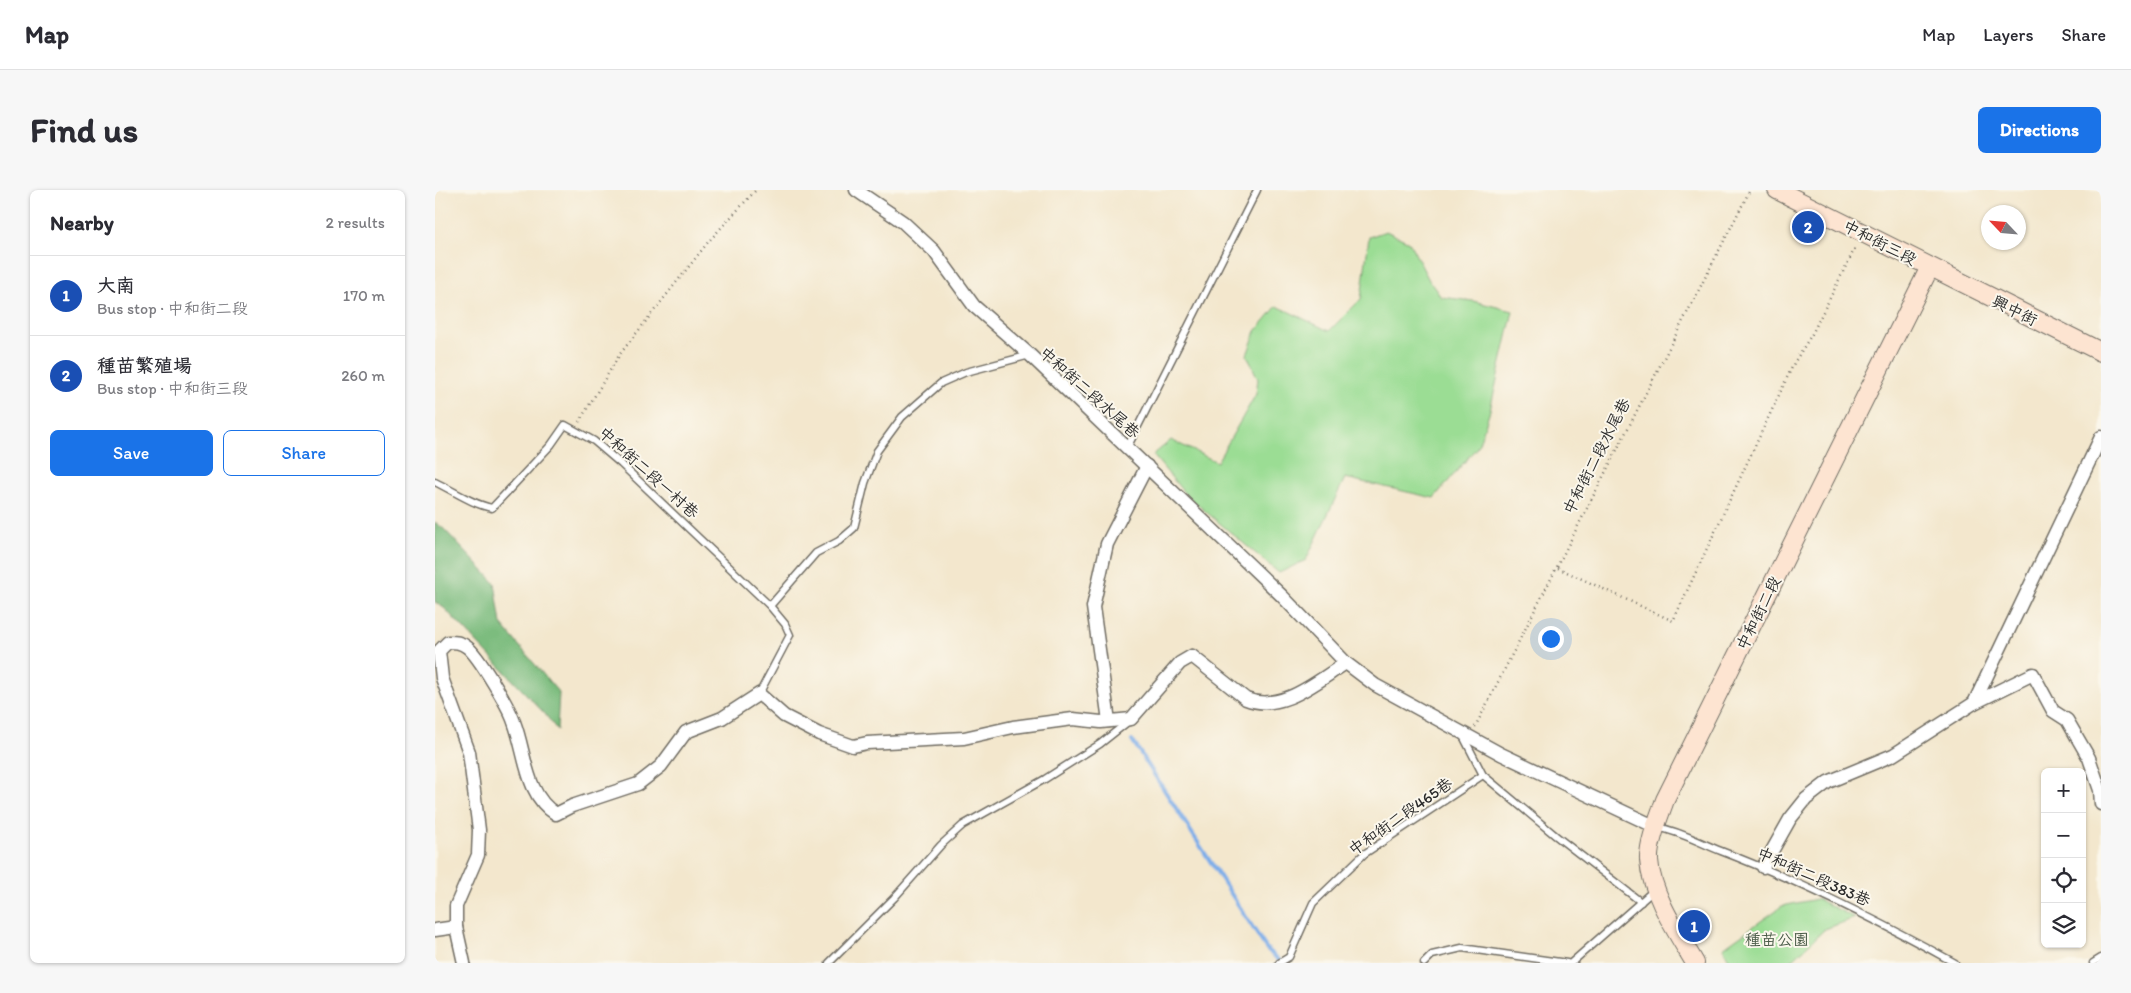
<!DOCTYPE html>
<html lang="en">
<head>
<meta charset="utf-8">
<style>
  :root { --surface:#fff; --page:#f7f7f7; --text:#2b2b33; --muted:#7c7c81; --line:#e1e1e2; --accent:#1a73e8 }
  body { margin:0; font-family:Itim,"LXGW WenKai TC",sans-serif; background:var(--page); color:var(--text) }
  .controls { position:absolute; right:15px; bottom:15px; display:grid; overflow:hidden; border-radius:8px; box-shadow:0 1px 4px #0004 }
  .controls button { width:45px; height:45px; display:grid; place-items:center; padding:0; border:0; border-bottom:1px solid var(--line); background:var(--surface); color:var(--text); font:25px sans-serif }
  .compass { position:absolute; left:1546px; top:15px; width:45px; height:45px; border-radius:50%; background:var(--surface); box-shadow:0 1px 4px #0004; rotate:296deg }
  .you { position:absolute; left:1115px; top:448px; width:18px; height:18px; margin:-12px; border:4px solid #fff; border-radius:50%; background:#1a73e8; box-shadow:0 0 0 8px #1a73e833 }
  .badge { display:grid; place-items:center; width:32px; height:32px; border-radius:50%; background:var(--accent); color:#fff; font-size:16px; font-weight:700 }
  .pin { position:absolute; translate:-50% -50%; border:2px solid #fff; box-shadow:0 1px 5px #0006 }
  .list { margin:0; padding:0; list-style:none }
  h2 { display:flex; justify-content:space-between; align-items:center; height:65px; margin:0; padding:0 20px; font-size:21px }
  h2 small { font-size:16px; font-weight:400; color:var(--muted) }
  .list li { display:grid; grid-template-columns:32px 1fr auto; gap:15px; align-items:center; box-sizing:border-box; height:80px; padding:0 20px; border-top:1px solid var(--line) }
  .list b { display:block; font-size:19px; white-space:nowrap }
  .list p { margin:0; font-size:16px; white-space:nowrap; color:var(--muted) }
  .list em { font-size:16px; font-style:normal; color:var(--muted) }
  .actions { display:flex; gap:10px; padding:15px 20px }
  .actions a { flex:1; padding:11px 0; border:1px solid var(--accent); border-radius:8px; text-align:center; font-size:18px; color:var(--accent) }
  .actions .main { background:var(--accent); color:#fff }
  .icon { flex:none; width:28px; height:28px; fill:none; stroke:currentColor; stroke-width:2; stroke-linecap:round; stroke-linejoin:round }
  .map { position:relative; flex:none; width:1666px; height:773px; overflow:hidden; border-radius:8px }
  header { display:flex; align-items:center; gap:30px; box-sizing:border-box; height:70px; padding:0 25px; background:var(--surface); border-bottom:1px solid var(--line) }
  header strong { font-size:24px }
  nav { display:flex; gap:28px; margin-inline-start:auto; font-size:18px }
  .intro { display:flex; align-items:center; justify-content:space-between; box-sizing:border-box; height:120px; padding:0 30px }
  h1 { margin:0; font-size:35px }
  .button { padding:12px 22px; border-radius:8px; background:var(--accent); color:#fff; font-size:18px; font-weight:700 }
  main { display:flex; gap:30px; padding:0 30px }
  aside { flex:1; background:var(--surface); border-radius:8px; box-shadow:0 1px 4px #0004 }
  .map>svg:first-child { display:block }
  .green { fill:#9bdd94; stroke:#638460 }
  .forest { fill:#7cbc7e; stroke:#547454 }
  .lines { fill:none; stroke-linecap:round; stroke-linejoin:round }
  .stream { stroke:#7eaee9; stroke-width:4 }
  .lane-casing { stroke:#716d64; stroke-width:9 }
  .street-casing { stroke:#716d64; stroke-width:15 }
  .secondary-casing { stroke:#716d64; stroke-width:20 }
  .path { stroke:#716d64; stroke-width:2.5; stroke-dasharray:1 4; stroke-linecap:butt }
  .lane { stroke:#fff; stroke-width:6 }
  .street { stroke:#fff; stroke-width:12 }
  .secondary { stroke:#fde4d1; stroke-width:18 }
  .labels { text-anchor:middle; stroke-width:4; stroke-linejoin:round; paint-order:stroke }
  .street-label { font-size:16px; fill:#2b2b2b; stroke:#fbf7ec }
  .park-label { font-size:16px; fill:#475845; stroke:#fbf7ec }
</style>
</head>
<body>
<header>
<strong>Map</strong>
<nav><a>Map</a><a>Layers</a><a>Share</a></nav>
</header>
<div class="intro"><h1>Find us</h1><a class="button">Directions</a></div>
<main>
<aside>
<h2>Nearby<small>2 results</small></h2>
<ul class="list">
<li><span class="badge" style="background:#1a4fb4">1</span><div><b>大南</b><p>Bus stop · 中和街二段</p></div><em>170 m</em></li>
<li><span class="badge" style="background:#1a4fb4">2</span><div><b>種苗繁殖場</b><p>Bus stop · 中和街三段</p></div><em>260 m</em></li>
</ul>
<div class="actions"><a class="main">Save</a><a>Share</a></div>
</aside>
<div class="map">
<svg width="1666" height="773" viewBox="0 0 1666 773">
  <rect width="100%" height="100%" fill="#fbf7ec"/>
  <filter id="ink" filterUnits="userSpaceOnUse"><feTurbulence type="fractalNoise" baseFrequency=".02" numOctaves="2"/><feDisplacementMap in="SourceGraphic" scale="10" xChannelSelector="R" yChannelSelector="G"/><feConvolveMatrix kernelMatrix="1 2 1 2 8 2 1 2 1" color-interpolation-filters="sRGB"/></filter>
  <filter id="wash" filterUnits="userSpaceOnUse"><feTurbulence type="fractalNoise" baseFrequency=".0096" numOctaves="4" result="noise"/><feDisplacementMap in="SourceGraphic" scale="20" xChannelSelector="R" yChannelSelector="G"/><feGaussianBlur stdDeviation="1.12" result="paint"/><feColorMatrix in="noise" values="0 0 0 0 0 0 0 0 0 0 0 0 0 0 0 0 0 1.4 0 .05"/><feComposite in="paint" operator="in"/></filter>
  <g filter="url(#wash)">
    <rect width="100%" height="100%" fill="#f3e7cd"/>
    <g class="green">
      <path d="M 951,41 L 974,52 L 995,92 L 1006,107 L 1038,111 L 1078,121 L 1054,224 L 1043,256 L 999,308 L 910,288 L 871,370 L 844,383 L 751,305 L 718,265 L 736,250 L 782,272 L 821,204 L 823,189 L 812,165 L 821,141 L 842,116 L 894,141 L 926,109 L 934,47 Z"/>
      <path d="M 1382,709 L 1420,728 L 1390,739 L 1354,773 L 1296,773 L 1288,758 L 1347,716 Z"/>
    </g>
    <path class="forest" d="M 0,332 L 9,339 L 60,393 L 66,434 L 124,503 L 122,540 L 110,524 L 9,418 L 0,412 Z"/>
    <g class="lines">
      <path class="stream" d="M 697,550 L 831,758 L 846,772"/>
    </g>
  </g>
  <g filter="url(#ink)">
    <g class="lines">
      <g class="lane-casing">
        <g id="lane">
          <path d="M 692,258 L 822,0"/>
          <path d="M 0,292 C 19,301 37,314 57,318 L 116,255 L 130,235 L 159,251 L 186,274 L 335,416"/>
          <path d="M 324,504 L 355,445 L 350,434 L 335,416 L 381,363 L 404,351 L 419,338 L 430,293 L 442,261 L 467,227 L 506,193 L 531,182 L 595,165"/>
          <path d="M 1028,546 L 1048,585 L 1121,646 L 1206,712"/>
          <path d="M 1222,637 C 1247,642 1263,652 1286,661 C 1367,692 1444,731 1520,773"/>
          <path d="M 394,773 L 459,708 L 506,655 L 528,635 L 610,589 L 665,554 L 694,531"/>
          <path d="M 844,773 L 854,767 L 878,713 L 929,664 L 1048,585"/>
          <path d="M 989,773 L 997,765 L 1027,758 L 1132,773"/>
          <path d="M 1136,773 L 1218,701"/>
          <path d="M 1658,773 L 1666,768"/>
        </g>
      </g>
      <g class="street-casing">
        <g id="street">
          <path d="M 421,0 L 468,32 L 499,61 L 539,116 L 595,165 L 847,406 L 911,473 L 940,495 L 1066,564 L 1221,637"/>
          <path d="M 1539,513 L 1598,484 L 1618,521 L 1632,530 L 1654,568 L 1665,600 L 1666,614"/>
          <path d="M 674,531 L 658,417 L 672,354 L 712,276"/>
          <path d="M 1328,677 L 1355,629 L 1371,609 L 1393,592 L 1458,565 L 1539,513 L 1666,247"/>
          <path d="M 0,740 L 21,737"/>
          <path d="M 29,773 L 21,737 L 21,716 L 43,665 L 44,640 L 34,562 L 7,488 L 4,461 L 13,452 C 20,452 26,452 32,457 C 43,465 74,517 79,532 C 91,563 90,605 121,624 L 137,616 L 203,594 L 226,576 L 251,542 L 287,528 L 324,504 L 349,526 L 384,544 L 418,556 L 432,553 L 529,548 L 578,537 L 638,529 L 666,532 L 696,529 L 745,473 L 757,466 L 811,509 C 847,523 882,491 911,473"/>
        </g>
      </g>
      <g class="secondary-casing">
        <g id="secondary">
          <path d="M 1342,0 L 1666,162"/>
          <path d="M 1260,773 C 1243,744 1216,704 1214,670 C 1213,653 1224,627 1230,610 L 1495,77"/>
        </g>
      </g>
      <g class="path">
        <path d="M 144,232 L 185,164 L 274,51 L 321,0"/>
        <path d="M 1123,378 L 1238,431 L 1359,173 L 1377,144 L 1421,56"/>
        <path d="M 1040,537 L 1315,0"/>
      </g>
      <use href="#lane" class="lane"/>
      <use href="#street" class="street"/>
      <use href="#secondary" class="secondary"/>
    </g>
  </g>
  <g class="labels">
    <g class="street-label">
      <text transform="translate(1445 52) rotate(27)" y="6">中和街三段</text>
      <text transform="translate(1580 120) rotate(26)" y="6">興中街</text>
      <text transform="translate(655 202) rotate(42)" y="6">中和街二段水尾巷</text>
      <text transform="translate(1161 266) rotate(-63)" y="6">中和街二段水尾巷</text>
      <text transform="translate(214 282) rotate(42)" y="6">中和街二段一村巷</text>
      <text transform="translate(1323 423) rotate(-64)" y="6">中和街二段</text>
      <text transform="translate(965 626) rotate(-35)" y="6">中和街二段465巷</text>
      <text transform="translate(1379 686) rotate(24)" y="6">中和街二段383巷</text>
    </g>
    <g class="park-label">
      <text x="1342" y="755">種苗公園</text>
    </g>
  </g>
</svg>
<div class="controls">
<button>+</button>
<button>−</button>
<button><svg class="icon" aria-label="locate" viewBox="0 0 24 24"><circle cx="12" cy="12" r="6"/><path d="M12 2v4M12 18v4M2 12h4M18 12h4"/></svg></button>
<button><svg class="icon" aria-label="layers" viewBox="0 0 24 24"><path d="M12 4l9 5-9 5-9-5zM3 14l9 5 9-5"/></svg></button>
</div>
<svg class="compass" viewBox="-18 -18 36 36"><path d="M0-13l5 13h-10z" fill="#e53935"/><path d="M0 13l5-13h-10z" fill="#7c7c81"/></svg>
<div class="you"></div>
<div class="pin badge" style="left:1259px;top:736px;background:#1a4fb4">1</div>
<div class="pin badge" style="left:1373px;top:37px;background:#1a4fb4">2</div>
</div>
</main>
</body>
</html>
